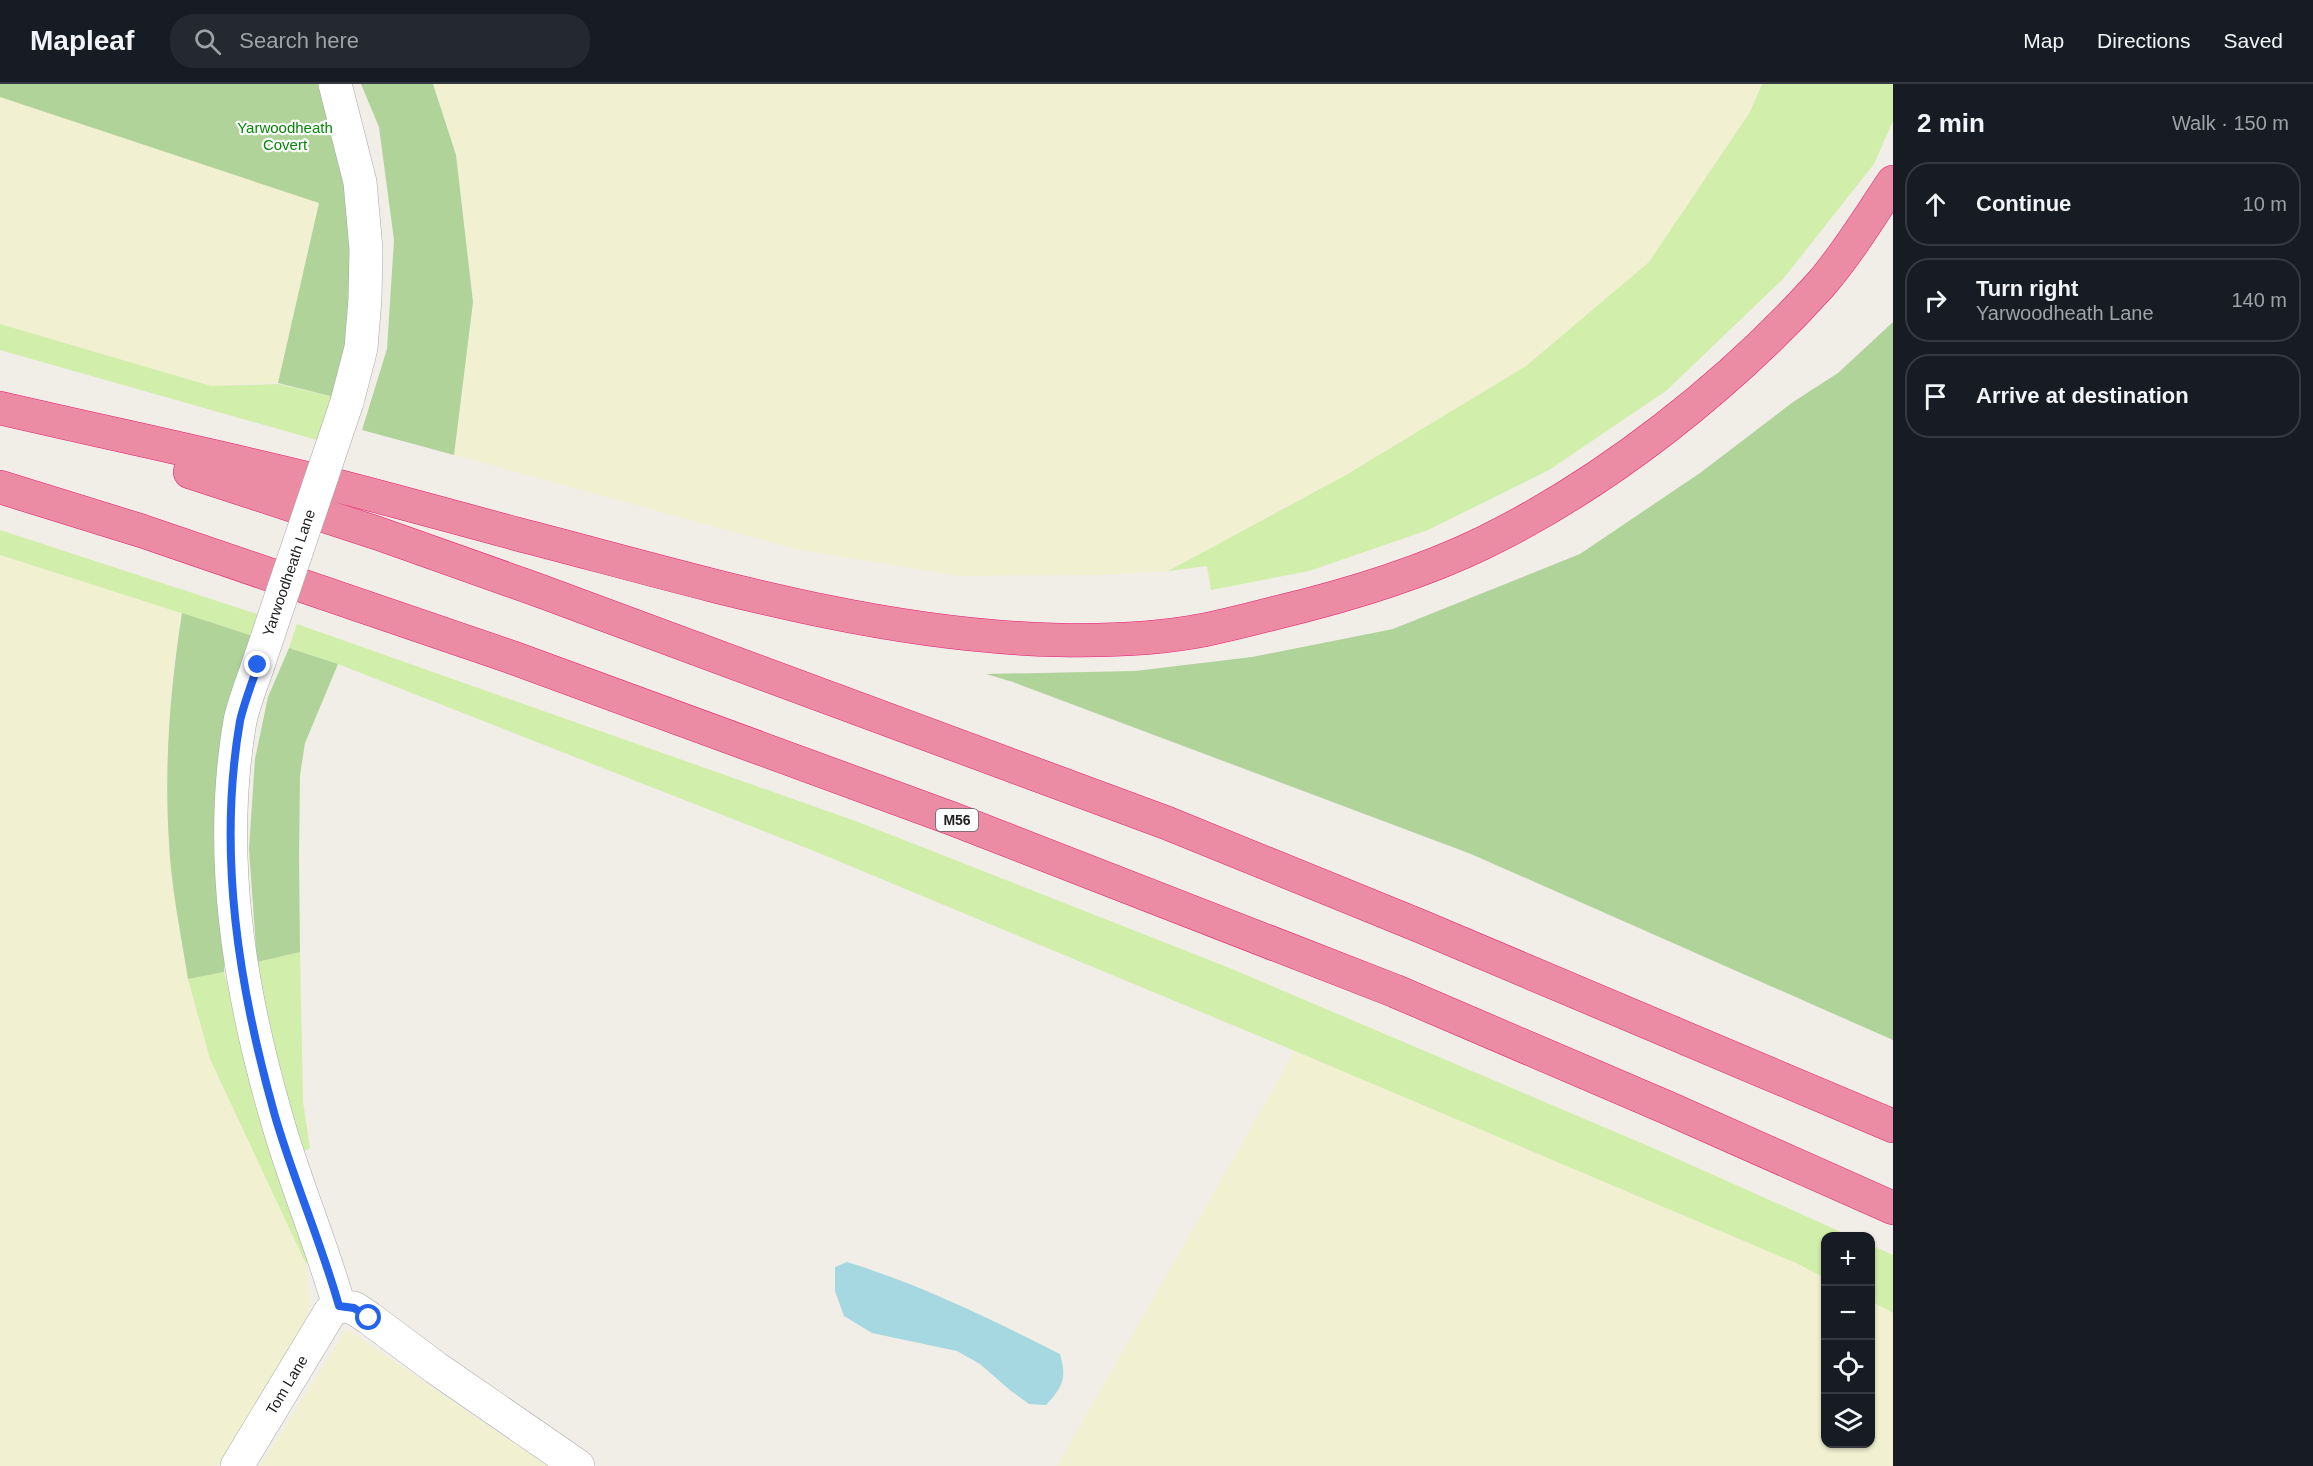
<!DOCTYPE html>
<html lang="en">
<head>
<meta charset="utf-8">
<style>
  :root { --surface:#171b24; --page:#242831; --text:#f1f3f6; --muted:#9ea1a6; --line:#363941 }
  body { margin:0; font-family:Arial,sans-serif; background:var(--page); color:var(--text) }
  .controls { position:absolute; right:18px; bottom:18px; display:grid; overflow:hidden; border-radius:12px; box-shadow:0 2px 4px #0004 }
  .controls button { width:54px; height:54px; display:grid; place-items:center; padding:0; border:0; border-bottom:2px solid var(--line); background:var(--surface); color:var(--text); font:30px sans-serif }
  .stop { position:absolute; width:18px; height:18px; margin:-14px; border:4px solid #2563eb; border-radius:50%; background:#fff }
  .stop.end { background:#2563eb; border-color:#fff; box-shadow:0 2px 6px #0008 }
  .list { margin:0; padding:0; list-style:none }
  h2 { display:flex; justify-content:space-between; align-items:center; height:78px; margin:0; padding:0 24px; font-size:26px }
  h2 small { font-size:20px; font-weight:400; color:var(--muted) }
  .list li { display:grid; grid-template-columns:39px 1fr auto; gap:18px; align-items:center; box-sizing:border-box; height:84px; margin:0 12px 12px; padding:0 12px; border:2px solid var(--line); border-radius:24px }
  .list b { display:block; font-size:22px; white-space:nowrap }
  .list p { margin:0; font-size:20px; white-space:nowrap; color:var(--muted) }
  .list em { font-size:20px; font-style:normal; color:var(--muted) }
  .icon { flex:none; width:33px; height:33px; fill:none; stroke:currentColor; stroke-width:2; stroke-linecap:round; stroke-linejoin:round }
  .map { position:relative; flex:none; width:1893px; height:1382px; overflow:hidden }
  header { display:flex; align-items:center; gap:36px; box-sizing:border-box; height:84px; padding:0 30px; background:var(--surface); border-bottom:2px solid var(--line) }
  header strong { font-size:28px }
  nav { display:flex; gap:33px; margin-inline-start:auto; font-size:21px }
  .search { width:420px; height:54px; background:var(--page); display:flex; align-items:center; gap:15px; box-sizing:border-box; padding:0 21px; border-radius:24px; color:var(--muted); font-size:22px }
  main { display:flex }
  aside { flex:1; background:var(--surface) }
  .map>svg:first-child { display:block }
  .farmland { fill:#f1f1d1 }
  .grass { fill:#d1eeaa }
  .forest { fill:#afd399 }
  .water { fill:#a5d8e1 }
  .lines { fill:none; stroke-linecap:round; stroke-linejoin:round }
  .minor-casing { stroke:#a8a8a8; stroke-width:34 }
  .highway-casing { stroke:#e51e71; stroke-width:34 }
  .minor { stroke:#fff; stroke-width:33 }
  .highway { stroke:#ec8ba4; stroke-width:33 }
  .minor-bridge-casing { stroke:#a8a8a8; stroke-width:34; stroke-linecap:butt }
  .minor-bridge { stroke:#fff; stroke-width:33 }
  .route { stroke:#2563eb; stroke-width:8 }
  .labels { text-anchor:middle; stroke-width:4.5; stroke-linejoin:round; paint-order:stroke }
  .shield { fill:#fff; stroke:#646464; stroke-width:1.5 }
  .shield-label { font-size:14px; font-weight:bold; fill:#212121 }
  .park-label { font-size:15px; fill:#058806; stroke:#fff }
  .street-label { font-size:15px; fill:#212121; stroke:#fff }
</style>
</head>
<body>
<header>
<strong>Mapleaf</strong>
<div class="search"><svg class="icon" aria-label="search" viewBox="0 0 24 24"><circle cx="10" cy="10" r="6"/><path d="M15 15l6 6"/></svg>Search here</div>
<nav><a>Map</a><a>Directions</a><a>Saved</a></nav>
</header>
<main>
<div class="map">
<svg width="1893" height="1382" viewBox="0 0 1893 1382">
  <rect width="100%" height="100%" fill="#f1ede7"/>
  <g class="farmland">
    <path d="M 433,0 L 1762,0 L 1750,27 L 1649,178 L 1526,282 L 1346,391 L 1168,487 L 1106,491 L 959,492 L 795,465 L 454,371 L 473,217 L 456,71 Z"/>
    <path d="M 0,13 L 320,119 L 278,299 L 211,302 L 0,240 Z"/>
    <path d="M 0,471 L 182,529 L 172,590 L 168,672 L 169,759 L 188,895 L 210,975 L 306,1180 L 310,1220 L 304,1243 L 291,1270 L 218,1382 L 0,1382 Z"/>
    <path d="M 1295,967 L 1796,1179 L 1825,1194 L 1826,1360 L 1870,1360 L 1871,1217 L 1893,1229 L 1893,1382 L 1057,1382 Z"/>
    <path d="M 347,1245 L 547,1382 L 260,1382 Z"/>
  </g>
  <g class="grass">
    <path d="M 1762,0 L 1893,0 L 1893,37 L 1874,80 L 1783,195 L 1666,307 L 1549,386 L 1428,446 L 1309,487 L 1211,506 L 1207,482 L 1168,487 L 1346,391 L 1526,282 L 1649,178 L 1750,28 Z"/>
    <path d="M 0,240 L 211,302 L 278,300 L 338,314 L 324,358 L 0,266 Z"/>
    <path d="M 0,446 L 266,533 L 256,553 L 0,471 Z"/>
    <path d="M 297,540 L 858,738 L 1227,883 L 1653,1064 L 1850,1152 L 1826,1152 L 1825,1194 L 1796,1179 L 1295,967 L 814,767 L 338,580 L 289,564 Z"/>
    <path d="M 300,868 L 303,1018 L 310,1064 L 302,1068 L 275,969 L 257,878 Z"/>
    <path d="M 224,888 L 251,992 L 312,1170 L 306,1180 L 210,975 L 188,895 Z"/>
    <path d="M 1871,1161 L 1893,1171 L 1893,1229 L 1871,1217 Z"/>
  </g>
  <g class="forest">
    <path d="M 0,0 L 322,0 L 353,108 L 353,231 L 338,314 L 278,299 L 319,119 L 0,13 Z"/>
    <path d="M 361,0 L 433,0 L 456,71 L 473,218 L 454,371 L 362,346 L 387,265 L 394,156 L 379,43 Z"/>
    <path d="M 1893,238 L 1893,956 L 1471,770 L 1013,598 L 986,590 L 1135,587 L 1252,573 L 1393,545 L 1580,470 L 1700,389 L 1793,318 L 1838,289 Z"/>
    <path d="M 182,529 L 256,553 L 227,819 L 224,888 L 188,895 C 181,850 171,804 169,758 C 164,682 170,605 182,529 Z"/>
    <path d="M 289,564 L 338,580 L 305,659 L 300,691 L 299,774 L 300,868 L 257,878 L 249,765 L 255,675 L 268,613 Z"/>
  </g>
  <path class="water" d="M 847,1178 C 921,1201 991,1235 1060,1270 C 1067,1295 1063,1302 1046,1321 L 1029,1320 L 1011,1307 L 980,1280 L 957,1267 L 872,1249 L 844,1232 L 835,1207 L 835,1183 Z"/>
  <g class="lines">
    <g class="minor-casing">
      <g id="minor">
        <path d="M 335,0 L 360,98 L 366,165 L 365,215 L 361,264 L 347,318"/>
        <path d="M 258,581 C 252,599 244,619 240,637 C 217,770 239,904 276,1032 C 294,1097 321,1158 339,1222"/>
        <path d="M 339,1222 L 354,1224 L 369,1234 L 436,1284 L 578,1382"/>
        <path d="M 237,1382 L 330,1228 L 339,1222"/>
      </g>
    </g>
    <g class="highway-casing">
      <g id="highway">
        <path d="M 0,324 C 108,349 218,372 326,399 C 390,415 453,433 517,450 C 695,496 874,552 1059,556 C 1107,557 1157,555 1204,546 C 1228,541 1252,535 1275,529 C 1346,512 1417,491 1483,459 C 1606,399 1729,302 1821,200 C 1848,169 1870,132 1893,98"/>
        <path d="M 190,388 L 377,449 L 535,505 L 1167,739 L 1420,842 L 1893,1042"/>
        <path d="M 0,403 L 142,447 L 511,573 L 953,735 L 1395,907 L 1668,1024 L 1893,1124"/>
      </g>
    </g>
    <use href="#minor" class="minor"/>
    <use href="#highway" class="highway"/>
    <g class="minor-bridge-casing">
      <path id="minor-bridge" d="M 258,581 L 347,318"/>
    </g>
    <use href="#minor-bridge" class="minor-bridge"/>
  </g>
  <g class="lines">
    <path class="route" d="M 258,581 C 252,599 244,619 240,637 C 217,770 239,904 275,1032 C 294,1097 321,1158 339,1222 L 354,1224 L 369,1234"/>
  </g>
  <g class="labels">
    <rect class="shield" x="936" y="725" width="42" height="22" rx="4.5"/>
    <g class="shield-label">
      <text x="957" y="741">M56</text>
    </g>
    <g class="park-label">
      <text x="285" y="49">Yarwoodheath<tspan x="285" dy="17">Covert</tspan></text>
    </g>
    <g class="street-label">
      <text transform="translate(289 489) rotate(-71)" y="5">Yarwoodheath Lane</text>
      <text transform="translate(287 1301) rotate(-59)" y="5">Tom Lane</text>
    </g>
  </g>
</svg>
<div class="controls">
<button>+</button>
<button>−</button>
<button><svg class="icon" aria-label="locate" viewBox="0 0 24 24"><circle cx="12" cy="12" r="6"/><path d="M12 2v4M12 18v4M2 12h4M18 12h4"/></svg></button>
<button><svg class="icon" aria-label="layers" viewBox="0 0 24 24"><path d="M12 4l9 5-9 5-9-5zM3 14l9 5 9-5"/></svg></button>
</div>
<div class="stop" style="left:369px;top:1234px"></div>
<div class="stop end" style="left:258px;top:581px"></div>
</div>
<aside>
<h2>2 min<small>Walk · 150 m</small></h2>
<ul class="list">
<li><svg class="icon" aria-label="ahead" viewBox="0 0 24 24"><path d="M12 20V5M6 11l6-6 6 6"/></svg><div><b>Continue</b></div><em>10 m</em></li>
<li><svg class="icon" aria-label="right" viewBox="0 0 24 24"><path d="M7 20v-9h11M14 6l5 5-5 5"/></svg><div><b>Turn right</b><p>Yarwoodheath Lane</p></div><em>140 m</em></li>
<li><svg class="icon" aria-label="arrive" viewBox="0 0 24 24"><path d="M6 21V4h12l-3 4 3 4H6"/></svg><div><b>Arrive at destination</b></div></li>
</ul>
</aside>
</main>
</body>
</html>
